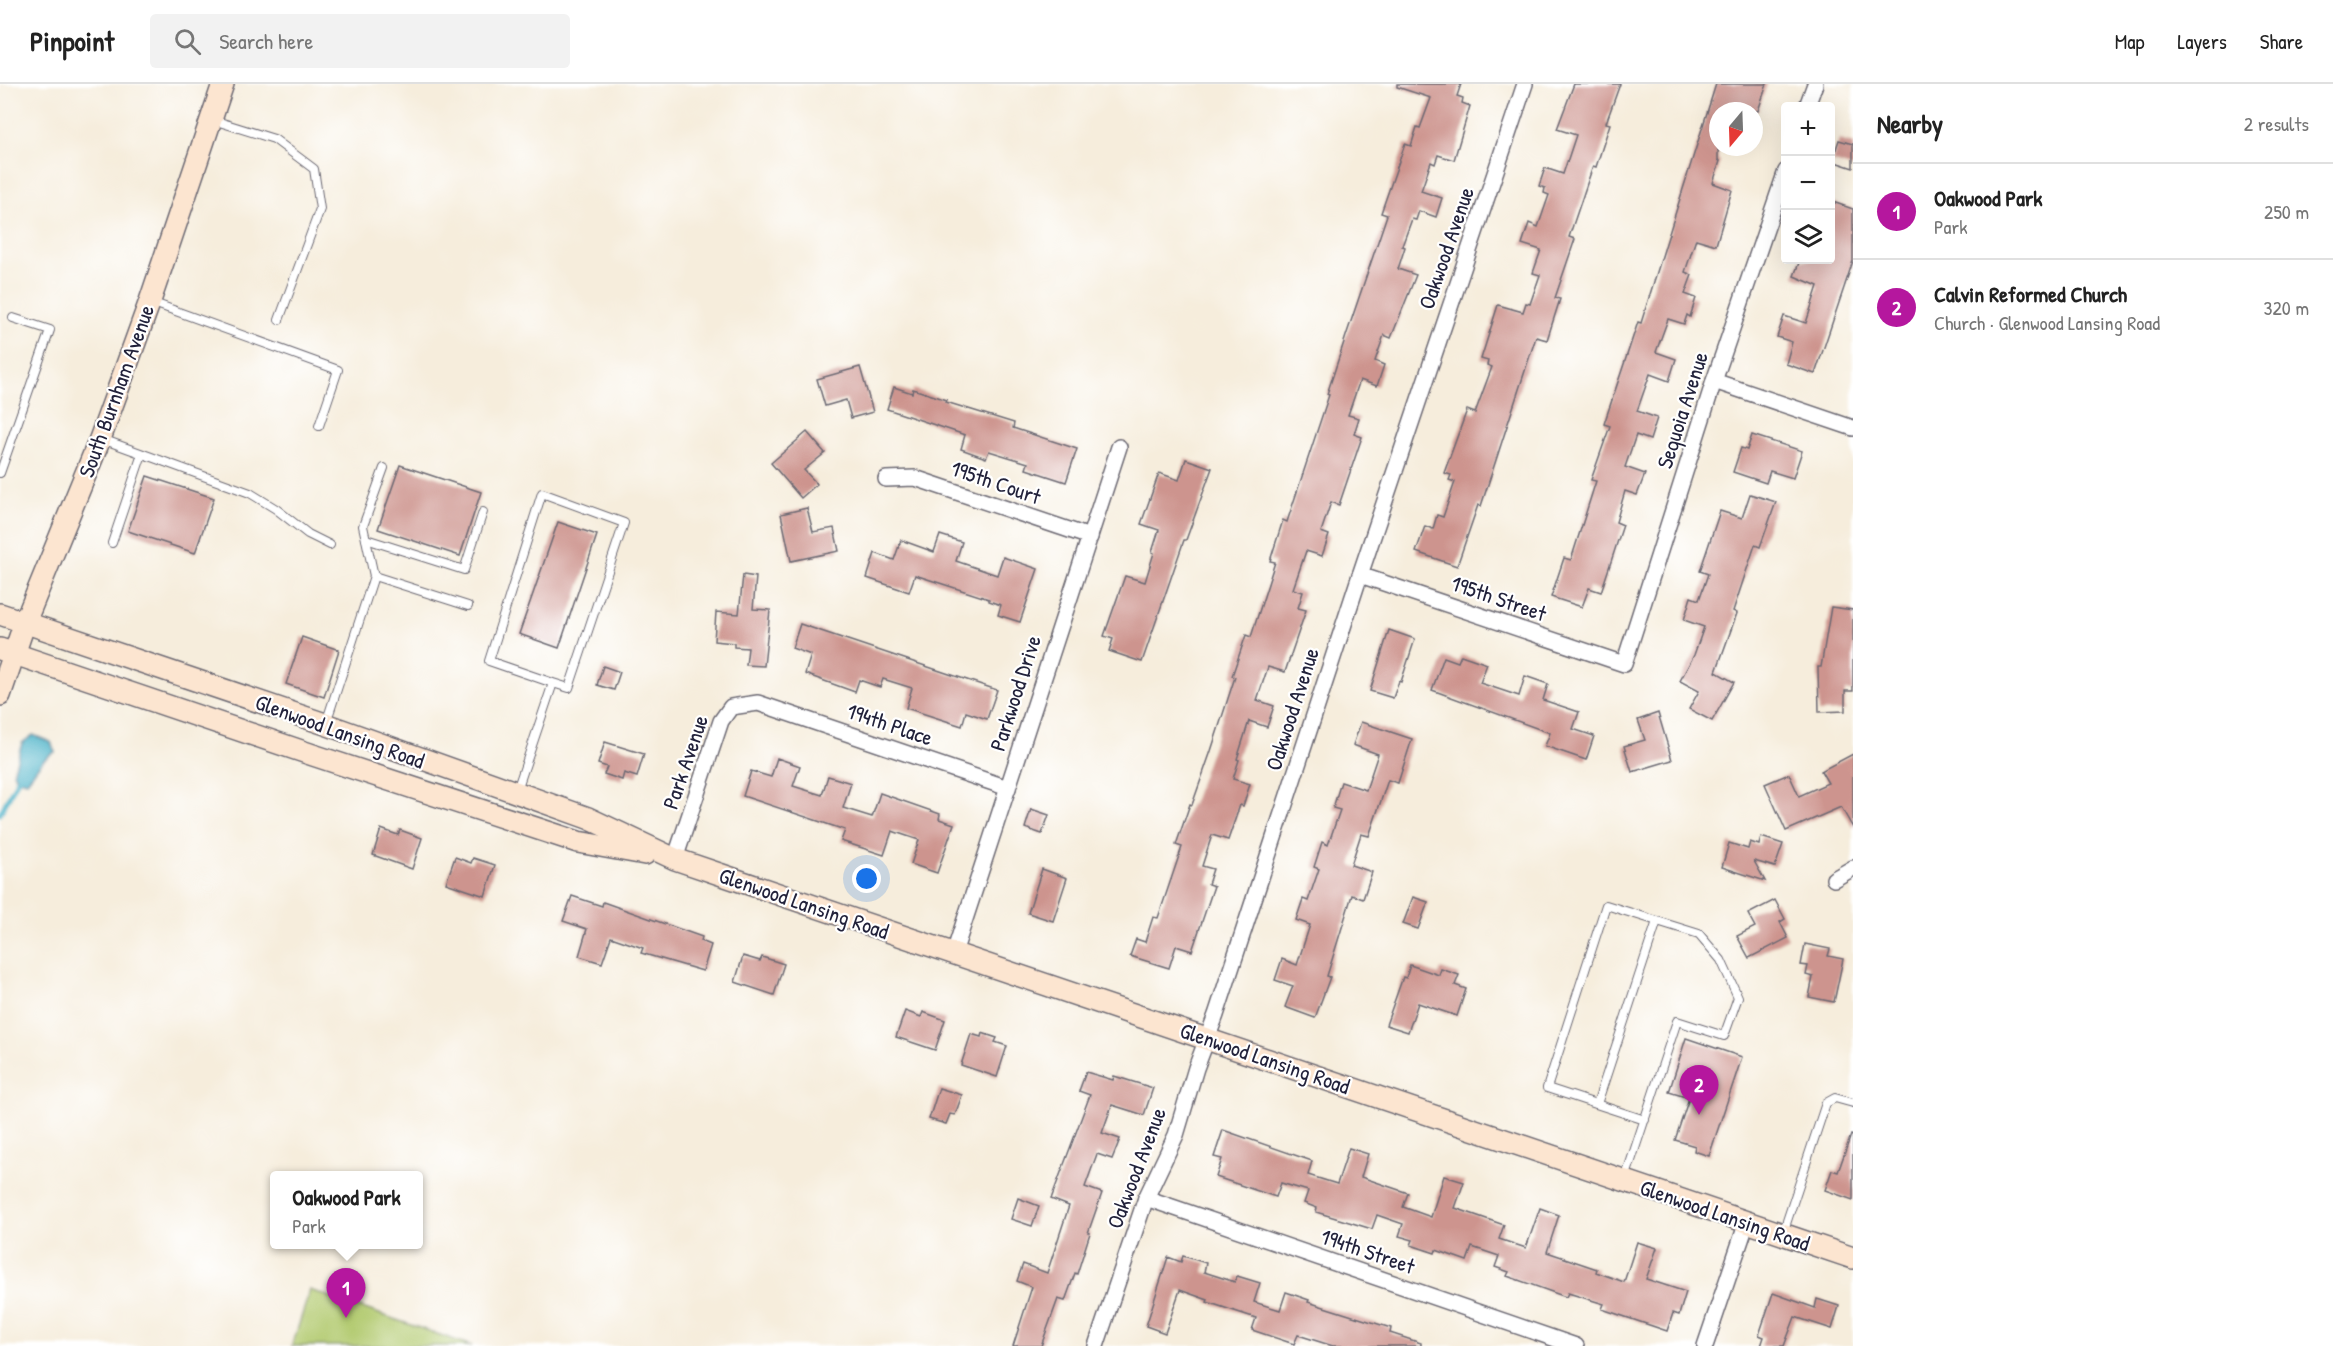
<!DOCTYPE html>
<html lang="en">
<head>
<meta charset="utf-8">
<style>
  :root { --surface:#fff; --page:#f2f2f2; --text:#222; --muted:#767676; --line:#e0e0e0; --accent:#b5179e }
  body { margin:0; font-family:"Patrick Hand",sans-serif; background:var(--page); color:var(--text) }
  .controls { position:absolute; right:18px; top:18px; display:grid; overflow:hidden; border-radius:6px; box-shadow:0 6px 24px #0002 }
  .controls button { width:54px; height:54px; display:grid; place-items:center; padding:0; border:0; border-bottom:2px solid var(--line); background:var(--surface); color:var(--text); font:30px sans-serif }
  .compass { position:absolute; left:1709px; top:18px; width:54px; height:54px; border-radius:50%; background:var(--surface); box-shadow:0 6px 24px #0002; rotate:199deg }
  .you { position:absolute; left:867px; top:795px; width:21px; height:21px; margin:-15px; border:4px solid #fff; border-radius:50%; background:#1a73e8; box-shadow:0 0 0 9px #1a73e833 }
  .badge { display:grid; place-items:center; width:39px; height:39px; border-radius:50%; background:var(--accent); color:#fff; font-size:20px; font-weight:700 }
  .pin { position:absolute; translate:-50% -50px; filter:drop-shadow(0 2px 3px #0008) }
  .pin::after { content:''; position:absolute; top:32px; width:21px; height:18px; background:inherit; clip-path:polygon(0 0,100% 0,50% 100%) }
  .popup { position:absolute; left:270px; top:1087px; width:153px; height:78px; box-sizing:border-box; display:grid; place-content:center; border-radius:6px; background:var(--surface); filter:drop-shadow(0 2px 4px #0005); font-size:20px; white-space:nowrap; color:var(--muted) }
  .popup b { font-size:22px; color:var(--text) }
  .popup::after { content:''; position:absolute; left:50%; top:100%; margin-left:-12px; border:12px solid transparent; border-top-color:var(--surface) }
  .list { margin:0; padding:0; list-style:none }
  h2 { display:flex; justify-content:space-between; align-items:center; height:78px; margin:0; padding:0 24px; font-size:26px }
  h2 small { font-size:20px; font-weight:400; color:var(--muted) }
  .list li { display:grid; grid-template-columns:39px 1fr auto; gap:18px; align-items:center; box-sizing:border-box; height:96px; padding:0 24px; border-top:2px solid var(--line) }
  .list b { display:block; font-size:22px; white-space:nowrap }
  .list p { margin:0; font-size:20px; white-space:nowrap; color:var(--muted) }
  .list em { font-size:20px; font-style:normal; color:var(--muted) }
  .icon { flex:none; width:33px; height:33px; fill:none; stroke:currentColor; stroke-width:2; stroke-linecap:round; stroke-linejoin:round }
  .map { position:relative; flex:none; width:1853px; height:1262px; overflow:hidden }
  header { display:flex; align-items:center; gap:36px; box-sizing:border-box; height:84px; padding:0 30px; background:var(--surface); border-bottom:2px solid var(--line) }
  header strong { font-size:28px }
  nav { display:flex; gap:33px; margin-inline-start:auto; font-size:21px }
  .search { width:420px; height:54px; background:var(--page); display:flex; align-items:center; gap:15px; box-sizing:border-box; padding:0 21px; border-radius:6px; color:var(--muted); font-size:22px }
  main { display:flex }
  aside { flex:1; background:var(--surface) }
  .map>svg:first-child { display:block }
  .green { fill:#b2ca6f; stroke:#6a7655; stroke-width:1.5 }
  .water { fill:#47b0c6; stroke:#346980; stroke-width:1.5 }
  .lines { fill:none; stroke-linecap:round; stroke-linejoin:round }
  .stream { stroke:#47b0c6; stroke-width:5 }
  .building { fill:#cd948e }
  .lane-casing { stroke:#6c6973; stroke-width:10 }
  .street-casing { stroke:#6c6973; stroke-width:18 }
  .secondary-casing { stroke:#6c6973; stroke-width:24 }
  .lane { stroke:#fff; stroke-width:8 }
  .street { stroke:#fff; stroke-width:15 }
  .secondary { stroke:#fce5d0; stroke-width:21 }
  .labels { text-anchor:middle; stroke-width:4.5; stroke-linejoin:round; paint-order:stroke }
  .street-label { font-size:22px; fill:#22223b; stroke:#fff }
</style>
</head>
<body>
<header>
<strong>Pinpoint</strong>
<div class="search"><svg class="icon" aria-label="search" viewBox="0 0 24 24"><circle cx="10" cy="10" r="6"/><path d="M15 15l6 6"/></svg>Search here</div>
<nav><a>Map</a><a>Layers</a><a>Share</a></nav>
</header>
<main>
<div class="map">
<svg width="1853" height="1262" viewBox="0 0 1853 1262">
  <rect width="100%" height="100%" fill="#fff"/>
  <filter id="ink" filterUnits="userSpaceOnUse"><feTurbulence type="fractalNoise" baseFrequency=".0167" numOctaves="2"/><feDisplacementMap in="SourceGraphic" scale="12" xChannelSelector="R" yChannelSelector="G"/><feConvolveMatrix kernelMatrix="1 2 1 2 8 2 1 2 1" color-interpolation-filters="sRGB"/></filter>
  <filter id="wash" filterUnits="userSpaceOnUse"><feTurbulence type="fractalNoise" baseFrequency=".008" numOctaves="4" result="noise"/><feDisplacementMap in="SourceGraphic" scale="24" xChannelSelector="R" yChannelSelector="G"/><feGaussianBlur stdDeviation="1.35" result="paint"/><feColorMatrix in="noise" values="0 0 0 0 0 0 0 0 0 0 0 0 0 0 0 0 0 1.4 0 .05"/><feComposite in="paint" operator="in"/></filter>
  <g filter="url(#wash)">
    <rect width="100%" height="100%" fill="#f6eddc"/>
    <path class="green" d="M 310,1206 L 472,1262 L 292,1262 Z"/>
    <path class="water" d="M 33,651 L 51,658 L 55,668 C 41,675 37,685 27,697 L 18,695 L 13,689 L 22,659 Z"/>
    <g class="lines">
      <path class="stream" d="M 0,730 L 18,695"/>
    </g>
    <g id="blocks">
      <g class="building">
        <path d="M 1397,0 L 1461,0 L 1457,12 L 1463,14 L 1462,19 L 1470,22 L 1454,76 L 1438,71 L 1435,80 L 1431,78 L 1421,107 L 1442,114 L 1436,133 L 1419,127 L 1416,136 L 1412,135 L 1402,162 L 1405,163 L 1398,185 L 1416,191 L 1391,254 L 1384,251 L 1375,277 L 1384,281 L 1377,302 L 1360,296 L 1348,331 L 1359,334 L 1354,350 L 1362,353 L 1339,421 L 1331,418 L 1321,448 L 1329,451 L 1322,472 L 1306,467 L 1293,505 L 1303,508 L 1298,524 L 1306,526 L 1285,588 L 1268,583 L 1257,616 L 1274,622 L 1267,643 L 1249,637 L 1237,675 L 1239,676 L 1233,695 L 1250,700 L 1243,722 L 1240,721 L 1228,756 L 1212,751 L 1202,782 L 1213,785 L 1208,800 L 1214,802 L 1192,867 L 1176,862 L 1169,884 L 1130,872 L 1136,855 L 1145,858 L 1153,833 L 1158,834 L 1182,763 L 1176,761 L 1190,720 L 1192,721 L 1211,667 L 1235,593 L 1232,592 L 1246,551 L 1251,553 L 1275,478 L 1270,477 L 1283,436 L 1287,438 L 1329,311 L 1327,310 L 1346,252 L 1387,131 L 1381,129 L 1405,60 L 1411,62 L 1417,43 L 1420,44 L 1431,14 L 1397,3 Z"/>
        <path d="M 1574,0 L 1620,0 L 1606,39 L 1610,40 L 1596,83 L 1593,82 L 1569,153 L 1575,155 L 1555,214 L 1560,215 L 1547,256 L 1536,253 L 1481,422 L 1478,421 L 1457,482 L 1416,468 L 1425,442 L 1433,445 L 1437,431 L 1443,433 L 1455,398 L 1449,396 L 1451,391 L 1444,389 L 1467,326 L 1475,329 L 1492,283 L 1487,281 L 1488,277 L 1481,275 L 1498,221 L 1523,228 L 1526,219 L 1530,220 L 1540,191 L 1533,189 L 1541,166 L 1522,160 L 1529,139 L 1538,143 L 1549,111 L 1544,109 L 1545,104 L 1539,102 L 1545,84 L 1563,90 L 1576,51 L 1557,45 Z"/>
        <path d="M 1716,0 L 1767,0 L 1758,27 L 1718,27 L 1718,76 L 1720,77 L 1713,99 L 1732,106 L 1716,161 L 1696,155 L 1685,188 L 1692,191 L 1685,210 L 1696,214 L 1690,233 L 1687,231 L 1684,240 L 1668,235 L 1656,268 L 1676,275 L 1669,297 L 1650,290 L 1637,327 L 1657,334 L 1650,356 L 1636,351 L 1625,383 L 1645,390 L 1637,411 L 1625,407 L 1616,438 L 1623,441 L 1601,508 L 1589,504 L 1582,523 L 1551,513 L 1564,474 L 1571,476 L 1596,397 L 1591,396 L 1610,342 L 1604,340 L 1638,238 L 1641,239 Z"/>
        <path d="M 1839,56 L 1853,60 L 1853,84 L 1832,77 Z"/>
        <path d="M 1830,117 L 1853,125 L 1853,177 L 1815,290 L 1786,280 L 1792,258 L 1777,253 L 1784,232 L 1806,239 L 1818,202 L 1794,192 L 1800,176 L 1830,176 Z"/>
        <path d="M 860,283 L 873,328 L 851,334 L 846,316 L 825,322 L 817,295 Z"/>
        <path d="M 894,303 L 912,309 L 913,305 L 947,316 L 946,318 L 1014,339 L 1013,344 L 1077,365 L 1066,398 L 1026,385 L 1028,379 L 989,367 L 986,374 L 961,365 L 965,351 L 887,325 Z"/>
        <path d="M 807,348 L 825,369 L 804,386 L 817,400 L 801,414 L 771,379 Z"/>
        <path d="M 1752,351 L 1802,367 L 1793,394 L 1770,387 L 1766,399 L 1733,388 L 1741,364 L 1747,366 Z"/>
        <path d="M 1186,375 L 1212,384 L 1186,456 L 1184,456 L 1142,578 L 1109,567 L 1113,555 L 1104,552 L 1125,492 L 1145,498 L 1154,469 L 1152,468 L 1159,446 L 1141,440 L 1159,389 L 1179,396 Z"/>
        <path d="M 400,381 L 481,408 L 460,472 L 378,445 Z"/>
        <path d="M 147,392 L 214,414 L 195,469 L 128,447 Z"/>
        <path d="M 1750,410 L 1776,418 L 1760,463 L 1755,461 L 1733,527 L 1737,529 L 1716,588 L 1734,598 L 1712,637 L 1689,625 L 1699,607 L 1680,597 L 1694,571 L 1704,543 L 1684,536 L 1691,513 L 1699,516 L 1708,490 L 1700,487 L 1720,427 L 1742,434 Z"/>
        <path d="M 807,424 L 813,448 L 834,444 L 839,467 L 791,477 L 781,430 Z"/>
        <path d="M 558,438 L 597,451 L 559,564 L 519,550 Z"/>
        <path d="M 940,451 L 962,458 L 956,477 L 997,491 L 1003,473 L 1038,485 L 1020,538 L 998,531 L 1001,521 L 989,517 L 989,515 L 915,491 L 909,508 L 867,494 L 875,469 L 894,476 L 901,456 L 934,468 Z"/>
        <path d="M 743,491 L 756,493 L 753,525 L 770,526 L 764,582 L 746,581 L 748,564 L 734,563 L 734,559 L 714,557 L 716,528 L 739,530 Z"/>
        <path d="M 1831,523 L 1853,526 L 1853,607 L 1845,607 L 1845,627 L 1819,628 L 1818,583 L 1821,583 Z"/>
        <path d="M 800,540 L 997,606 L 987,635 L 966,628 L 962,642 L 906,624 L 912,604 L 883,595 L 880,603 L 859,596 L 855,608 L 805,590 L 811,571 L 792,564 Z"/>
        <path d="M 1389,546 L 1415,555 L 1401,598 L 1399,597 L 1393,614 L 1370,607 Z"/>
        <path d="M 302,553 L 339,566 L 324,613 L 286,600 Z"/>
        <path d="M 1461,571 L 1487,580 L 1480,599 L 1519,612 L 1525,592 L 1548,600 L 1543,616 L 1579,628 L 1573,645 L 1594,652 L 1586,676 L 1545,662 L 1550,649 L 1432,606 L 1444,573 L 1458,578 Z"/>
        <path d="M 603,582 L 620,588 L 614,606 L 597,601 Z"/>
        <path d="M 1658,629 L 1672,676 L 1632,688 L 1624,662 L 1645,656 L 1638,636 Z"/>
        <path d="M 1361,638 L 1412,655 L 1398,699 L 1388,696 L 1369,752 L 1361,750 L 1351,781 L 1372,788 L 1363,815 L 1352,811 L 1327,892 L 1330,893 L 1315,934 L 1285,923 L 1293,902 L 1275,896 L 1282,875 L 1297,881 L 1310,841 L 1296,836 L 1303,815 L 1308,817 L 1319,785 L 1314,783 L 1322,758 L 1328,761 L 1340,726 L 1333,724 L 1341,698 L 1366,706 L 1378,670 L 1353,661 Z"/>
        <path d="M 605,658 L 644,670 L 637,693 L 624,689 L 622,696 L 604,690 L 607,683 L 598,680 Z"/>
        <path d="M 1853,670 L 1853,744 L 1841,723 L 1786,747 L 1765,700 L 1789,690 L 1799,712 L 1828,699 L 1821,687 Z"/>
        <path d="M 777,674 L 800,682 L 793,702 L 822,711 L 828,692 L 851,699 L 843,724 L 872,733 L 880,709 L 940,730 L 939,735 L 954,740 L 937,789 L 911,780 L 919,756 L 892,747 L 884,771 L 841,757 L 845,746 L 743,712 L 751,687 L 771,693 Z"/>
        <path d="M 1031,725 L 1049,731 L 1042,750 L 1025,744 Z"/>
        <path d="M 381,745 L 398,751 L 400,746 L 422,754 L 412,785 L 373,771 Z"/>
        <path d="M 1761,753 L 1783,760 L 1775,783 L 1754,777 L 1765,797 L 1722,783 L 1729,759 L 1748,765 L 1750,758 L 1759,761 Z"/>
        <path d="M 455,773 L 471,779 L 473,774 L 495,781 L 485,812 L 446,799 Z"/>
        <path d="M 1042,785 L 1067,794 L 1053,837 L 1028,829 Z"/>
        <path d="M 572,812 L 602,822 L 603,818 L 702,853 L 701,857 L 711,861 L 703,887 L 641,869 L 643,864 L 611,853 L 602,879 L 579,872 L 587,845 L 563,837 Z"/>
        <path d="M 1413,813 L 1428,818 L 1418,845 L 1403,840 Z"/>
        <path d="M 1775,816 L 1785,835 L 1780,838 L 1788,854 L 1749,874 L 1737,852 L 1755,843 L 1748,830 Z"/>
        <path d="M 1805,860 L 1830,865 L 1828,872 L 1843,875 L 1834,918 L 1809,913 L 1813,893 L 1806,891 L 1808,882 L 1801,881 Z"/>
        <path d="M 743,872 L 760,877 L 762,873 L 784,880 L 774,911 L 735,898 Z"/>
        <path d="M 1410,881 L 1439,891 L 1441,885 L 1459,891 L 1455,901 L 1466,905 L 1457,932 L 1418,919 L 1408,948 L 1386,941 L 1403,893 L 1406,894 Z"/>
        <path d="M 905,927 L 921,933 L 923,928 L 945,936 L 935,966 L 896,953 Z"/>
        <path d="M 982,949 L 997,954 L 995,958 L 1007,962 L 997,993 L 961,981 L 971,950 L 981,953 Z"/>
        <path d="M 1686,954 L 1742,973 L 1709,1072 L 1694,1067 L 1695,1062 L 1675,1056 L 1689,1014 L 1669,1008 Z"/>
        <path d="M 1086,988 L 1113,996 L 1114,992 L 1153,1004 L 1144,1031 L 1112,1021 L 1102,1049 L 1120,1055 L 1112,1075 L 1097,1070 L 1085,1103 L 1102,1109 L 1088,1149 L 1090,1149 L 1077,1190 L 1075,1189 L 1065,1217 L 1058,1215 L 1041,1262 L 1013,1262 L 1032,1203 L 1017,1197 L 1023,1180 L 1047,1189 L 1069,1122 L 1051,1115 L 1090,1011 L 1079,1007 Z"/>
        <path d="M 939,1004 L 962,1011 L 955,1031 L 950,1030 L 946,1040 L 929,1035 Z"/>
        <path d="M 1223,1046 L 1312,1077 L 1308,1091 L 1337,1100 L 1349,1064 L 1368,1070 L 1361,1093 L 1408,1109 L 1403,1123 L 1431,1133 L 1444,1092 L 1464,1098 L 1455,1124 L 1504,1141 L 1499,1155 L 1526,1164 L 1540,1124 L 1559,1131 L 1547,1168 L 1597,1185 L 1596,1188 L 1624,1198 L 1637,1158 L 1657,1164 L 1646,1195 L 1686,1208 L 1679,1231 L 1673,1229 L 1667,1247 L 1602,1225 L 1604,1220 L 1568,1209 L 1566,1213 L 1507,1192 L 1509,1188 L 1495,1183 L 1499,1172 L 1472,1163 L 1467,1177 L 1436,1166 L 1435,1169 L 1411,1161 L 1413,1156 L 1399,1152 L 1403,1140 L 1377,1131 L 1372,1145 L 1316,1128 L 1317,1124 L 1304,1119 L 1308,1107 L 1281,1099 L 1276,1113 L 1216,1093 L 1222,1075 L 1214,1073 Z"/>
        <path d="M 1851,1051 L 1853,1052 L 1853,1116 L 1825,1106 L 1832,1086 L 1838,1088 Z"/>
        <path d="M 1018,1114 L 1039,1122 L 1032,1142 L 1011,1135 Z"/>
        <path d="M 1183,1172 L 1206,1179 L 1204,1188 L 1235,1198 L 1237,1192 L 1260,1199 L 1254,1218 L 1280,1226 L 1286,1208 L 1309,1216 L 1308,1218 L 1391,1244 L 1390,1249 L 1421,1259 L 1421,1262 L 1333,1262 L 1298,1251 L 1294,1260 L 1252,1246 L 1256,1234 L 1207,1218 L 1208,1216 L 1180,1206 L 1165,1249 L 1146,1242 L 1168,1173 L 1181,1178 Z"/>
        <path d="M 1773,1209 L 1815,1224 L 1817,1215 L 1839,1222 L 1832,1245 L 1795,1233 L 1784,1262 L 1761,1262 L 1764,1253 L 1759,1251 Z"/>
      </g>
    </g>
  </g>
  <g filter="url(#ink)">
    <use href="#blocks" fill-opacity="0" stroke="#6c6973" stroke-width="1.5"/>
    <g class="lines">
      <g class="lane-casing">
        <g id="lane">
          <path d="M 213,36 L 274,55 L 314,85 L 320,125 L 279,236"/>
          <path d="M 151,218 L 338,286 L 319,342"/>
          <path d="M 102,355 L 250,409 L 276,425 L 308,450 L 330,461"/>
          <path d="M 384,384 L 363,442 L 374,492 L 468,522"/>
          <path d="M 0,389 L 50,246 L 13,234"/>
          <path d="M 366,455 L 464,486 L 483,428"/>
          <path d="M 112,459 L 142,370"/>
          <path d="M 326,639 L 374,492"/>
          <path d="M 517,706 L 553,599 L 489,577 L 542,409 L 624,439 L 569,604 L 553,599"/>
          <path d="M 1597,1020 L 1657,837"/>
          <path d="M 1625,1095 L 1677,937 L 1724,952 L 1738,913 L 1721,876 L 1699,850 L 1606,821 L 1547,1004 L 1645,1036"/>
          <path d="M 1783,1149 L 1826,1019 L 1835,1014 L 1853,1019"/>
        </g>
      </g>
      <g class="street-casing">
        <g id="street">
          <path d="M 1807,22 L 1815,0"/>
          <path d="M 1714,297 L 1853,344"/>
          <path d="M 886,395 L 915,394 L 1090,453"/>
          <path d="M 1360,491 L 1624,580 L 1714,297 L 1786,87"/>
          <path d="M 675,775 L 721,637 L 731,623 L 758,619 L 1008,704"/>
          <path d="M 1834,795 L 1853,784"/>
          <path d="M 954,869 L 1119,363"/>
          <path d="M 1146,1114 L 1576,1262"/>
          <path d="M 1096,1262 L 1146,1114 L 1176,1051 L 1196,984 L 1216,931 L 1360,491 L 1525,0"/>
          <path d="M 1705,1262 L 1747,1138"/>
        </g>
      </g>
      <g class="secondary-casing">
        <g id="secondary">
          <path d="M 0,530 L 325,640 L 588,734 L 675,775 L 1853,1174"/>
          <path d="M 0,565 L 313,671 L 578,758 L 645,770"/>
          <path d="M 0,611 L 25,538 L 100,355 L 150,217 L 223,0"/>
        </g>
      </g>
      <use href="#lane" class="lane"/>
      <use href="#street" class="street"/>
      <use href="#secondary" class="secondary"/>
    </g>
  </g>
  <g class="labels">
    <g class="street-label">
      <text transform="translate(1446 164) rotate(-71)" y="8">Oakwood Avenue</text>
      <text transform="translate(116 307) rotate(-70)" y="8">South Burnham Avenue</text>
      <text transform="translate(1682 326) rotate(-72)" y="8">Sequoia Avenue</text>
      <text transform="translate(996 398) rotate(19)" y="8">195th Court</text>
      <text transform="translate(1499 514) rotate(19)" y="8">195th Street</text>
      <text transform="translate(1015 609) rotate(-72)" y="8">Parkwood Drive</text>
      <text transform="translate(1292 625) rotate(-72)" y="8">Oakwood Avenue</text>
      <text transform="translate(890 640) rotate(19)" y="8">194th Place</text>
      <text transform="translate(340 647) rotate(20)" y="8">Glenwood Lansing Road</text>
      <text transform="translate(685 678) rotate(-71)" y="8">Park Avenue</text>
      <text transform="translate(804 819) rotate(19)" y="8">Glenwood Lansing Road</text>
      <text transform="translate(1265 974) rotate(19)" y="8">Glenwood Lansing Road</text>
      <text transform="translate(1136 1084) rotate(-69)" y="8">Oakwood Avenue</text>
      <text transform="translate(1725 1131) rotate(19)" y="8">Glenwood Lansing Road</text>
      <text transform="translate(1368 1167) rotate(19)" y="8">194th Street</text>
    </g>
  </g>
</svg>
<div class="controls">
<button>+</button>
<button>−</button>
<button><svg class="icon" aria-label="layers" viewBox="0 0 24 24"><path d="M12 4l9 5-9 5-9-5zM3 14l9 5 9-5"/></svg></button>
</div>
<svg class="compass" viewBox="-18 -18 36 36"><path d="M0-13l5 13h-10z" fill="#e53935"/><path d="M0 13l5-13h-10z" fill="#767676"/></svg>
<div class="you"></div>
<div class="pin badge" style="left:346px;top:1234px">1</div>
<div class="popup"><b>Oakwood Park</b>Park</div>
<div class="pin badge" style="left:1699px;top:1031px">2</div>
</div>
<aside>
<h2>Nearby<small>2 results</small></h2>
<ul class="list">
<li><span class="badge">1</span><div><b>Oakwood Park</b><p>Park</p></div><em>250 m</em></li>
<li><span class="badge">2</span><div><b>Calvin Reformed Church</b><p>Church · Glenwood Lansing Road</p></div><em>320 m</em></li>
</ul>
</aside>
</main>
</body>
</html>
